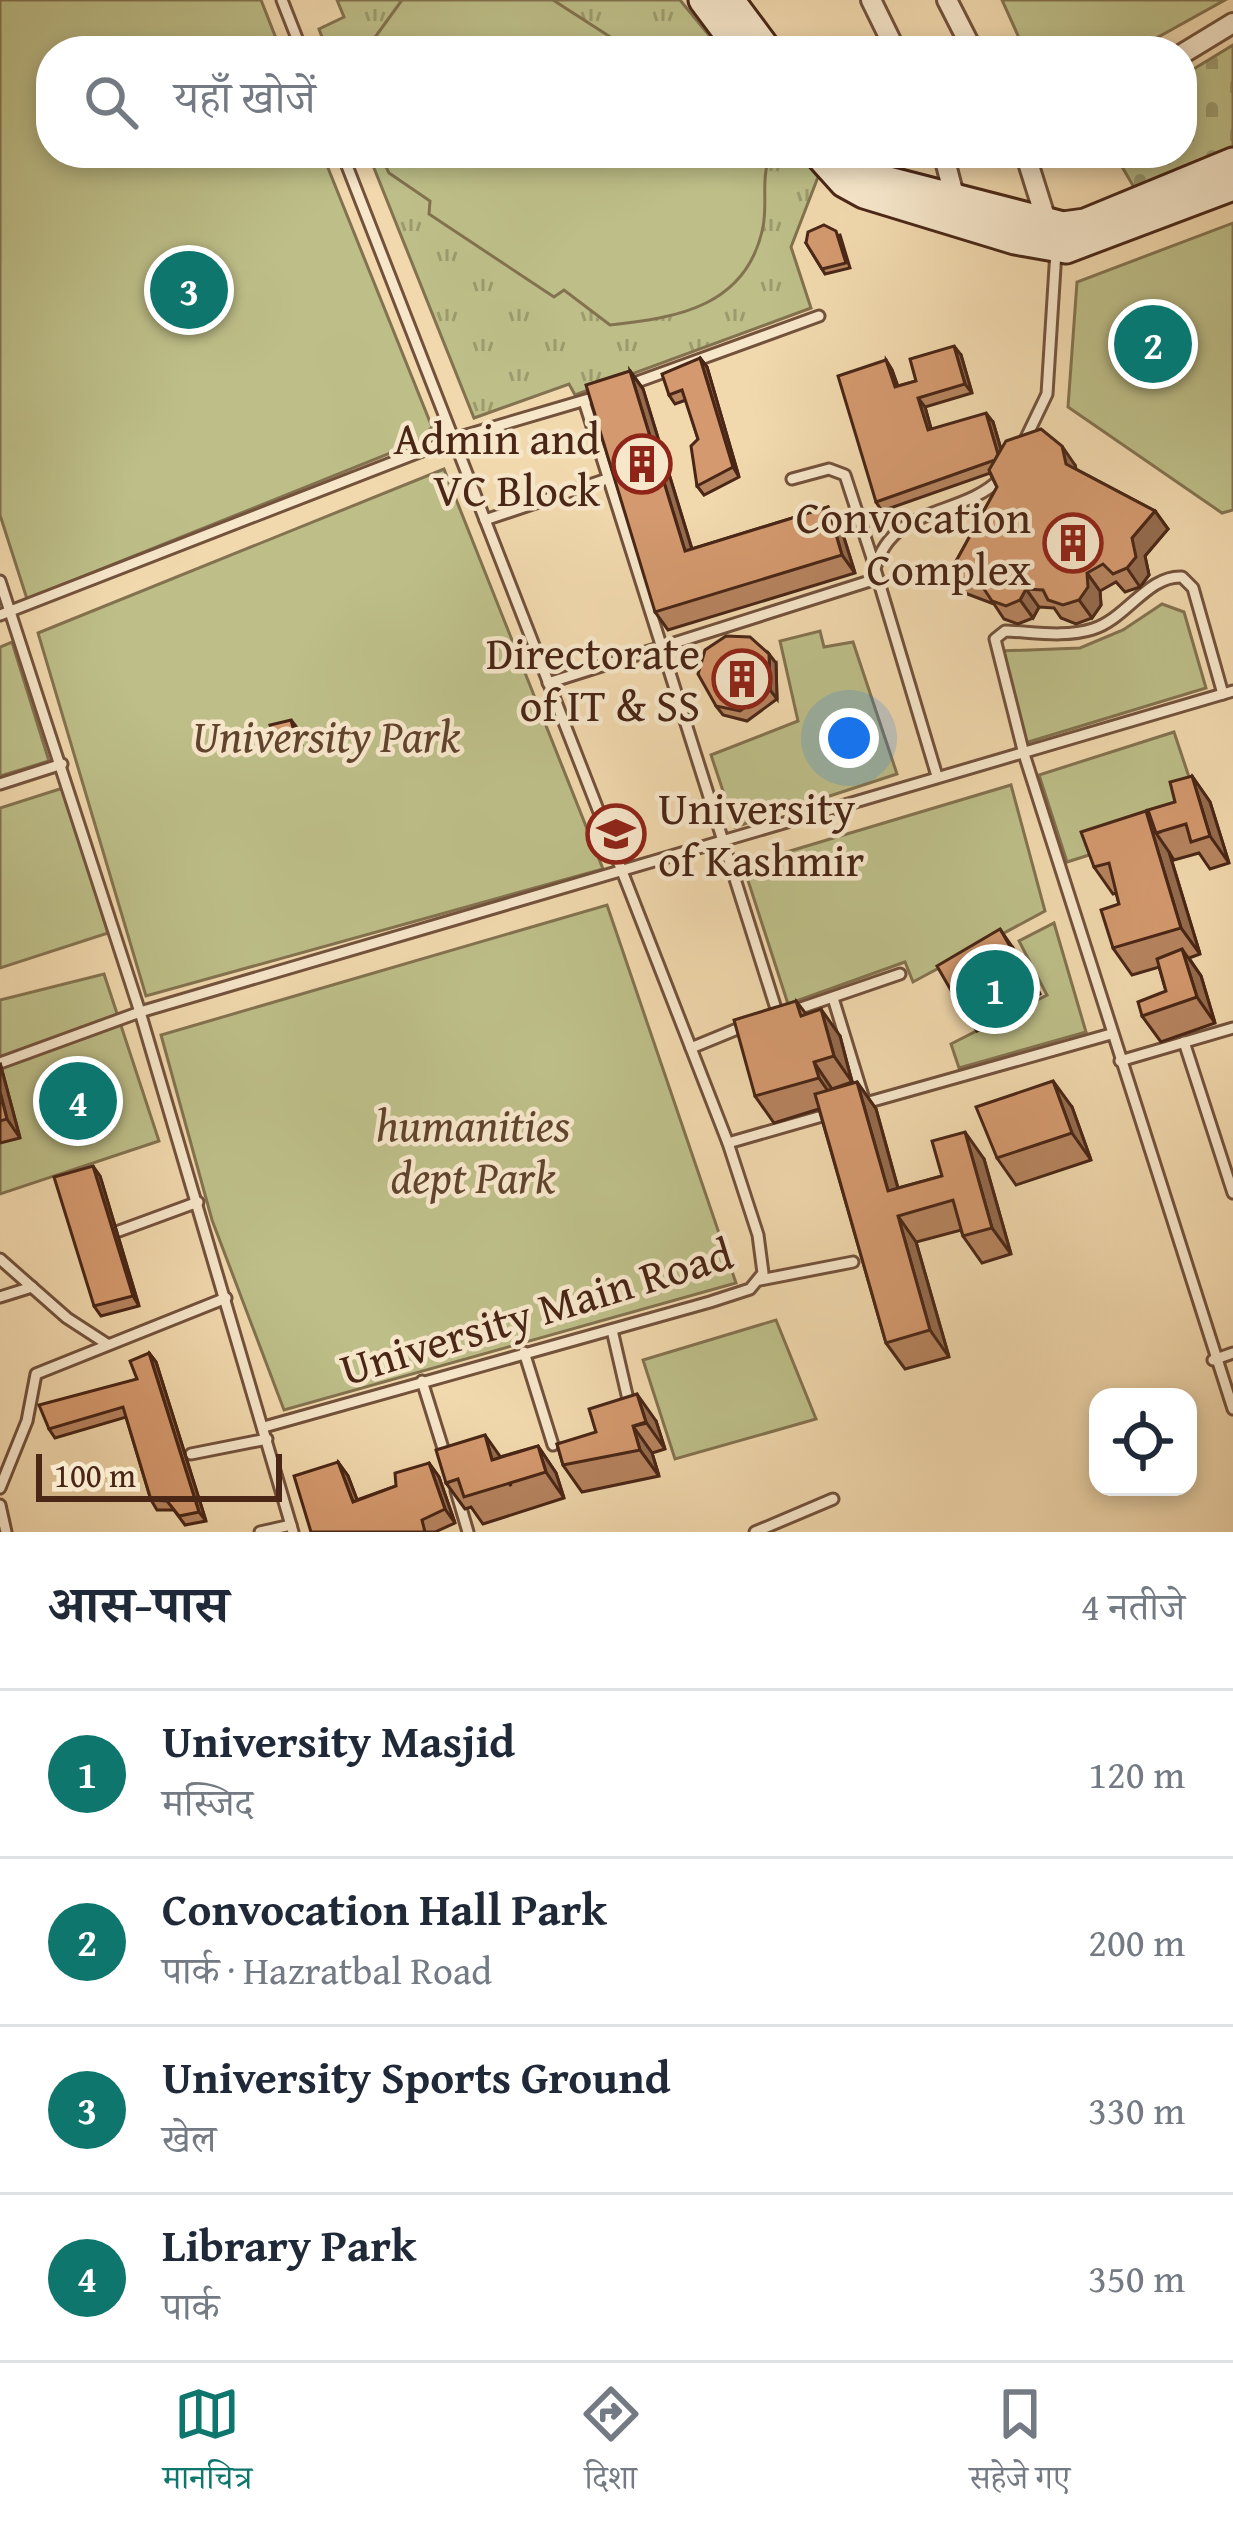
<!DOCTYPE html>
<html lang="hi">
<head>
<meta charset="utf-8">
<style>
  :root { --surface:#fff; --page:#f2f2f3; --text:#1f2937; --muted:#747a83; --line:#e0e1e3; --accent:#0f766e }
  body { margin:0; font-family:"Gentium Book Plus","Noto Serif Devanagari",serif; background:var(--page); color:var(--text) }
  .controls { position:absolute; right:36px; bottom:36px; display:grid; overflow:hidden; border-radius:24px; box-shadow:0 6px 18px #0003 }
  .controls button { width:108px; height:108px; display:grid; place-items:center; padding:0; border:0; border-bottom:3px solid var(--line); background:var(--surface); color:var(--text); font:60px sans-serif }
  .scale { position:absolute; left:36px; bottom:30px; width:246px; box-sizing:border-box; padding-left:12px; border:6px solid #492616; border-top:0; font-size:33px; line-height:42px; white-space:nowrap; color:#492616; -webkit-text-stroke:9px #f6e6ca; paint-order:stroke }
  .you { position:absolute; left:849px; top:738px; width:42px; height:42px; margin:-30px; border:9px solid #fff; border-radius:50%; background:#1a73e8; box-shadow:0 0 0 18px #1a73e833 }
  .badge { display:grid; place-items:center; width:78px; height:78px; border-radius:50%; background:var(--accent); color:#fff; font-size:39px; font-weight:700 }
  .pin { position:absolute; translate:-50% -50%; border:6px solid #fff; box-shadow:0 3px 12px #0006 }
  .list { margin:0; padding:0; list-style:none }
  h2 { display:flex; justify-content:space-between; align-items:center; height:156px; margin:0; padding:0 48px; font-size:51px }
  h2 small { font-size:39px; font-weight:400; color:var(--muted) }
  .list li { display:grid; grid-template-columns:78px 1fr auto; gap:36px; align-items:center; box-sizing:border-box; height:168px; padding:0 48px; border-top:3px solid var(--line) }
  .list b { display:block; font-size:45px; white-space:nowrap }
  .list p { margin:0; font-size:39px; white-space:nowrap; color:var(--muted) }
  .list em { font-size:39px; font-style:normal; color:var(--muted) }
  .icon { flex:none; width:66px; height:66px; fill:none; stroke:currentColor; stroke-width:2; stroke-linecap:round; stroke-linejoin:round }
  .map { position:relative; flex:none; width:1233px; height:1532px; overflow:hidden }
  .search { position:absolute; background:var(--surface); box-shadow:0 6px 18px #0003; left:36px; right:36px; top:36px; height:132px; display:flex; align-items:center; gap:30px; box-sizing:border-box; padding:0 42px; border-radius:48px; color:var(--muted); font-size:45px }
  .sheet { height:828px; background:var(--surface) }
  nav { display:flex; justify-content:space-around; align-items:center; box-sizing:border-box; height:168px; border-top:3px solid var(--line); background:var(--surface); font-size:33px; color:var(--muted) }
  nav a { display:grid; justify-items:center; gap:6px }
  nav .on { color:var(--accent) }
  .map>svg:first-child { display:block }
  .grass { fill:url(#grass-tufts); stroke:#83724f; stroke-width:3 }
  .cemetery { fill:url(#cemetery-stones); stroke:#83724f; stroke-width:3 }
  .park { fill:#bdbe88; stroke:#83724f; stroke-width:3 }
  .lines { fill:none; stroke-linecap:round; stroke-linejoin:round }
  .service-casing { stroke:#73523c; stroke-width:15 }
  .minor-casing { stroke:#73523c; stroke-width:24 }
  .secondary-casing { stroke:#492616; stroke-width:33 }
  .service { stroke:#f6e6ca; stroke-width:9 }
  .minor { stroke:#f6e6ca; stroke-width:18 }
  .secondary { stroke:#f6e6ca; stroke-width:27 }
  .wall { fill:#b6845f; stroke:#492616; stroke-width:3 }
  .shaded-wall { fill:#946b4d; stroke:#492616; stroke-width:3 }
  .building { fill:#d4996e; stroke:#492616; stroke-width:3 }
  .labels { text-anchor:middle; stroke-width:9; stroke-linejoin:round; paint-order:stroke }
  .poi-label { font-size:45px; fill:#492616; stroke:#f6e6ca; text-anchor:end }
  .park-label { font-size:45px; font-style:italic; fill:#60442d; stroke:#f6e6ca }
  .street-label { font-size:45px; fill:#492616; stroke:#f6e6ca }
</style>
</head>
<body>
<div class="map">
<svg width="1233" height="1532" viewBox="0 0 1233 1532">
  <defs>
    <pattern id="grass-tufts" width="24" height="20" patternUnits="userSpaceOnUse" patternTransform="scale(3)"><rect width="24" height="20" fill="#bdbe88"/><path d="M3 7l-1-3M5 7V3M7 7l1-3M15 17l-1-3M17 17v-4M19 17l1-3" fill="none" stroke="#9c9a6e"/></pattern>
    <pattern id="cemetery-stones" width="16" height="16" patternUnits="userSpaceOnUse" patternTransform="scale(3)"><rect width="16" height="16" fill="#bdbe88"/><path d="M2 7V4a2 2 0 0 1 4 0v3zM10 15v-3a2 2 0 0 1 4 0v3z" fill="#9c9a6e"/></pattern>
  </defs>
  <rect width="100%" height="100%" fill="#f1d8ad"/>
  <filter id="stains"><feTurbulence type="fractalNoise" baseFrequency=".00167" numOctaves="4"/><feColorMatrix values="0 0 0 0 .2 0 0 0 0 .09 0 0 0 0 .02 0 0 0 .5 -.17"/></filter>
  <radialGradient id="worn" r=".72"><stop offset=".6" stop-color="#630" stop-opacity="0"/><stop offset="1" stop-color="#630" stop-opacity=".3"/></radialGradient>
  <g class="grass">
    <path d="M 337,0 L 680,0 L 722,51 L 327,51 L 319,29 L 344,17 Z"/>
    <path d="M 368,153 L 800,153 L 818,177 L 791,247 L 811,308 L 575,395 L 569,384 L 474,418 Z"/>
  </g>
  <path class="cemetery" d="M 1233,45 L 1233,151 L 1135,189 L 1114,153 L 1182,153 L 1182,76 Z"/>
  <g class="park">
    <path d="M 0,0 L 261,0 L 281,51 L 51,51 L 51,153 L 322,153 L 432,427 L 418,442 L 27,599 L 0,515 Z"/>
    <path d="M 402,0 L 553,0 L 632,51 L 365,51 Z"/>
    <path d="M 1002,0 L 1225,0 L 1133,51 L 1025,51 Z"/>
    <path d="M 379,153 L 771,153 C 760,178 768,202 763,227 C 747,306 678,318 610,325 L 564,290 L 554,297 L 429,214 L 430,201 L 389,173 Z"/>
    <path d="M 1233,223 L 1233,510 L 1222,513 L 1068,407 L 1077,282 Z"/>
    <path d="M 444,469 L 603,869 L 146,996 L 38,633 Z"/>
    <path d="M 1162,604 L 1184,612 L 1206,688 L 1025,743 L 1000,651 L 1080,648 L 1123,630 Z"/>
    <path d="M 820,631 L 824,647 L 853,642 L 897,774 L 735,827 L 711,755 L 798,721 L 780,641 Z"/>
    <path d="M 12,642 L 49,761 L 0,776 L 0,647 Z"/>
    <path d="M 1174,732 L 1196,798 L 1174,828 L 1067,862 L 1039,775 Z"/>
    <path d="M 1011,785 L 1045,911 L 913,982 L 905,962 L 788,1004 L 743,865 Z"/>
    <path d="M 63,788 L 108,933 L 0,968 L 0,808 Z"/>
    <path d="M 607,905 L 736,1283 L 284,1410 L 212,1220 L 161,1035 Z"/>
    <path d="M 1054,923 L 1086,1032 L 959,1068 L 951,1044 L 1047,995 L 1019,941 Z"/>
    <path d="M 104,974 L 159,1141 L 0,1194 L 0,1143 L 19,1138 L 0,1065 L 0,1000 Z"/>
    <path d="M 776,1320 L 816,1419 L 675,1459 L 643,1360 Z"/>
  </g>
  <g class="lines">
    <g class="service-casing">
      <g id="service">
        <path d="M 282,0 L 302,51"/>
        <path d="M 626,386 L 819,316"/>
        <path d="M 584,401 L 778,1015"/>
        <path d="M 1023,444 L 1047,394 L 1056,251"/>
        <path d="M 792,479 L 829,469 L 845,475 L 874,564"/>
        <path d="M 485,520 L 610,478"/>
        <path d="M 0,581 L 140,1012 L 293,1532"/>
        <path d="M 0,615 L 453,439 L 599,396"/>
        <path d="M 548,683 L 876,579"/>
        <path d="M 1223,694 L 1193,588 L 1182,577 C 1148,575 1126,619 1093,629 C 1065,638 1033,632 1005,631 L 995,639 L 1024,754 L 1233,1409"/>
        <path d="M 937,776 L 875,569 C 892,504 962,518 1001,478"/>
        <path d="M 0,784 L 62,764"/>
        <path d="M 833,998 L 863,1096"/>
        <path d="M 792,1011 L 900,974"/>
        <path d="M 1184,1042 L 1233,1193"/>
        <path d="M 691,1048 L 747,1025"/>
        <path d="M 1120,1061 L 1233,1028"/>
        <path d="M 0,1063 L 140,1012 L 1233,691"/>
        <path d="M 862,1104 L 1111,1034"/>
        <path d="M 728,1143 L 829,1114"/>
        <path d="M 119,1231 L 198,1202"/>
        <path d="M 0,1259 L 67,1318 L 107,1344"/>
        <path d="M 760,1280 L 853,1262"/>
        <path d="M 0,1297 L 32,1287"/>
        <path d="M 612,1330 L 630,1408"/>
        <path d="M 524,1352 L 553,1445"/>
        <path d="M 1213,1360 L 1233,1353"/>
        <path d="M 422,1381 L 446,1458"/>
        <path d="M 264,1427 L 710,1302 L 750,1289 L 763,1273 L 758,1235 L 728,1143 L 342,153"/>
        <path d="M 191,1454 L 267,1439"/>
        <path d="M 0,1488 L 27,1421 L 36,1374 L 226,1298"/>
        <path d="M 456,1491 L 468,1532"/>
        <path d="M 0,1505 L 6,1532"/>
        <path d="M 260,1532 L 291,1525"/>
        <path d="M 755,1532 L 833,1499"/>
      </g>
    </g>
    <g class="minor-casing">
      <g id="minor">
        <path d="M 871,0 L 896,51"/>
        <path d="M 947,0 L 973,51"/>
        <path d="M 1182,54 L 1233,23"/>
        <path d="M 943,153 L 955,199"/>
        <path d="M 1025,153 L 1047,223"/>
      </g>
    </g>
    <g class="secondary-casing">
      <g id="secondary">
        <path d="M 703,0 L 741,51"/>
        <path d="M 730,0 L 768,51"/>
        <path d="M 817,153 L 844,183 L 864,194 L 1015,240 L 1066,249 L 1233,186"/>
        <path d="M 843,153 L 873,177 L 1063,226 L 1085,223 L 1233,162"/>
      </g>
    </g>
    <use href="#service" class="service"/>
    <use href="#minor" class="minor"/>
    <use href="#secondary" class="secondary"/>
  </g>
  <g class="wall">
    <path d="M 840,235 L 850,268 L 825,274 L 806,243 Z"/>
    <path d="M 961,355 L 972,393 L 925,407 L 931,429 L 993,422 L 1001,449 L 1075,465 L 1076,469 L 1155,511 L 1168,529 L 1145,556 L 1149,575 L 1140,587 L 1125,592 L 1116,582 L 1100,591 L 1101,605 L 1092,618 L 1076,624 L 1061,618 L 1054,608 L 1039,607 L 1033,618 L 1018,624 L 1004,619 L 994,604 L 962,592 L 949,574 L 997,487 L 990,473 L 882,511 L 876,502 L 886,360 L 892,370 L 898,386 L 916,381 Z"/>
    <path d="M 700,358 L 707,367 L 739,477 L 704,495 L 697,486 L 698,439 L 686,400 L 675,404 L 669,395 Z"/>
    <path d="M 630,371 L 643,389 L 692,549 L 828,507 L 840,525 L 855,573 L 668,630 L 655,612 Z"/>
    <path d="M 776,663 L 777,699 L 747,721 L 723,715 L 716,706 Z"/>
    <path d="M 298,729 L 302,745 L 283,751 L 276,742 Z"/>
    <path d="M 1192,776 L 1210,802 L 1229,863 L 1210,869 L 1199,853 L 1174,860 L 1169,852 L 1200,954 L 1189,958 L 1201,976 L 1215,1023 L 1161,1042 L 1142,1016 L 1166,991 L 1159,967 L 1132,975 L 1113,948 L 1119,904 L 1116,893 L 1113,894 L 1094,867 L 1146,811 L 1151,819 L 1175,802 Z"/>
    <path d="M 1013,948 L 1040,994 L 977,1031 L 964,1013 Z"/>
    <path d="M 796,1001 L 806,1014 L 840,1036 L 852,1082 L 832,1089 L 857,1082 L 876,1109 L 898,1188 L 942,1176 L 984,1159 L 1011,1254 L 982,1263 L 963,1236 L 961,1230 L 916,1242 L 949,1357 L 905,1369 L 886,1343 L 819,1109 L 774,1123 L 755,1096 Z"/>
    <path d="M 0,1063 L 20,1138 L 0,1143 Z"/>
    <path d="M 1072,1107 L 1091,1160 L 1016,1185 L 997,1158 Z"/>
    <path d="M 100,1176 L 139,1306 L 101,1316 L 94,1306 Z"/>
    <path d="M 149,1353 L 156,1362 L 206,1521 L 185,1525 L 174,1510 L 157,1510 L 151,1500 L 126,1417 L 55,1438 L 49,1429 L 137,1379 Z"/>
    <path d="M 656,1421 L 665,1449 L 652,1453 L 659,1476 L 582,1492 L 563,1465 L 557,1444 Z"/>
    <path d="M 538,1446 L 556,1473 L 564,1498 L 483,1524 L 471,1507 L 465,1509 L 446,1483 L 500,1457 Z"/>
    <path d="M 338,1462 L 348,1476 L 357,1500 L 396,1486 L 429,1463 L 439,1477 L 455,1523 L 435,1532 L 311,1532 Z"/>
  </g>
  <g class="shaded-wall">
    <path d="M 954,346 L 961,355 L 972,393 L 965,384 Z"/>
    <path d="M 700,358 L 707,367 L 739,477 L 733,467 Z"/>
    <path d="M 886,360 L 892,370 L 901,397 L 895,387 Z"/>
    <path d="M 630,371 L 643,389 L 698,569 L 685,551 Z"/>
    <path d="M 918,398 L 925,407 L 934,439 L 928,430 Z"/>
    <path d="M 986,413 L 993,422 L 1006,467 L 999,458 Z"/>
    <path d="M 1062,446 L 1075,465 L 1079,482 L 1066,464 Z"/>
    <path d="M 828,507 L 840,525 L 855,573 L 842,555 Z"/>
    <path d="M 1155,511 L 1168,529 L 1145,556 L 1149,575 L 1140,587 L 1127,568 L 1132,538 Z"/>
    <path d="M 1087,573 L 1100,591 L 1101,605 L 1092,618 L 1079,600 Z"/>
    <path d="M 1026,589 L 1039,607 L 1033,618 L 1020,600 Z"/>
    <path d="M 769,654 L 776,663 L 777,699 L 770,690 Z"/>
    <path d="M 291,720 L 298,729 L 302,745 L 295,735 Z"/>
    <path d="M 1192,776 L 1210,802 L 1229,863 L 1210,836 Z"/>
    <path d="M 1146,811 L 1160,832 L 1156,833 L 1169,852 L 1200,954 L 1181,928 Z"/>
    <path d="M 1000,929 L 1013,948 L 1040,994 L 1027,976 Z"/>
    <path d="M 1182,949 L 1201,976 L 1215,1023 L 1197,997 Z"/>
    <path d="M 821,1009 L 840,1036 L 852,1082 L 834,1056 Z"/>
    <path d="M 814,1062 L 832,1089 L 837,1104 L 819,1078 Z"/>
    <path d="M 0,1063 L 20,1138 L 7,1119 L 0,1092 Z"/>
    <path d="M 1053,1081 L 1072,1107 L 1091,1160 L 1072,1133 Z"/>
    <path d="M 857,1082 L 876,1109 L 905,1214 L 888,1191 Z"/>
    <path d="M 965,1132 L 984,1159 L 1011,1254 L 992,1228 Z"/>
    <path d="M 93,1166 L 100,1176 L 139,1306 L 133,1296 Z"/>
    <path d="M 898,1216 L 916,1242 L 949,1357 L 930,1330 Z"/>
    <path d="M 149,1353 L 156,1362 L 206,1521 L 199,1512 Z"/>
    <path d="M 637,1394 L 656,1421 L 665,1449 L 646,1422 Z"/>
    <path d="M 633,1426 L 652,1453 L 659,1476 L 640,1450 Z"/>
    <path d="M 485,1435 L 504,1462 L 511,1486 L 492,1460 Z"/>
    <path d="M 538,1446 L 556,1473 L 564,1498 L 546,1472 Z"/>
    <path d="M 338,1462 L 348,1476 L 363,1515 L 353,1502 Z"/>
    <path d="M 429,1463 L 439,1477 L 455,1523 L 445,1509 Z"/>
  </g>
  <g class="building">
    <path d="M 824,225 L 836,231 L 846,263 L 822,269 L 806,243 L 808,232 Z"/>
    <path d="M 954,346 L 965,384 L 918,398 L 928,430 L 986,413 L 998,454 L 995,460 L 876,502 L 838,376 L 886,360 L 895,387 L 916,381 L 910,359 Z"/>
    <path d="M 700,358 L 733,467 L 697,486 L 691,446 L 698,439 L 682,390 L 669,395 L 662,374 Z"/>
    <path d="M 630,371 L 685,551 L 828,507 L 842,555 L 655,612 L 586,385 Z"/>
    <path d="M 1041,429 L 1062,446 L 1066,464 L 1155,511 L 1132,538 L 1136,557 L 1127,568 L 1113,574 L 1103,564 L 1087,573 L 1088,587 L 1079,600 L 1063,605 L 1048,600 L 1043,590 L 1026,589 L 1020,600 L 1006,606 L 992,601 L 982,586 L 949,574 L 997,487 L 989,470 L 1006,441 Z"/>
    <path d="M 726,636 L 750,637 L 769,654 L 770,690 L 740,711 L 716,706 L 698,674 L 705,650 Z"/>
    <path d="M 291,720 L 295,735 L 276,742 L 270,725 Z"/>
    <path d="M 1192,776 L 1210,836 L 1191,842 L 1186,824 L 1156,833 L 1148,810 L 1175,802 L 1170,782 Z"/>
    <path d="M 1146,811 L 1181,928 L 1113,948 L 1101,910 L 1119,904 L 1109,863 L 1094,867 L 1081,832 Z"/>
    <path d="M 1000,929 L 1027,976 L 964,1013 L 937,966 Z"/>
    <path d="M 1182,949 L 1197,997 L 1142,1016 L 1138,1002 L 1166,991 L 1157,959 Z"/>
    <path d="M 796,1001 L 801,1016 L 821,1009 L 834,1056 L 814,1062 L 819,1078 L 755,1096 L 734,1020 Z"/>
    <path d="M 1053,1081 L 1072,1133 L 997,1158 L 976,1107 Z"/>
    <path d="M 857,1082 L 888,1191 L 942,1176 L 932,1141 L 965,1132 L 992,1228 L 963,1236 L 953,1200 L 898,1216 L 930,1330 L 886,1343 L 815,1094 Z"/>
    <path d="M 0,1092 L 7,1119 L 0,1121 Z"/>
    <path d="M 93,1166 L 133,1296 L 94,1306 L 54,1177 Z"/>
    <path d="M 149,1353 L 199,1512 L 179,1516 L 167,1501 L 151,1500 L 123,1407 L 49,1429 L 39,1405 L 137,1379 L 130,1361 Z"/>
    <path d="M 637,1394 L 646,1422 L 633,1426 L 640,1450 L 563,1465 L 557,1444 L 596,1432 L 589,1409 Z"/>
    <path d="M 485,1435 L 492,1460 L 538,1446 L 546,1472 L 464,1497 L 458,1479 L 446,1483 L 436,1450 Z"/>
    <path d="M 338,1462 L 353,1502 L 396,1486 L 395,1473 L 429,1463 L 445,1509 L 422,1520 L 425,1532 L 311,1532 L 294,1476 Z"/>
  </g>
  <defs>
    <g id="building-ring" transform="scale(3)"><circle r="9.5" fill="#f6e6ca" stroke="#8f2418" stroke-width="1.5"/><path d="M-4-6H4V6H1V3H-1V6H-4ZM-2.5-4.3h1.7v1.8h-1.7ZM.8-4.3h1.7v1.8H.8ZM-2.5-1h1.7V.8h-1.7ZM.8-1h1.7V.8H.8Z" fill="#8f2418"/></g>
    <g id="university-ring" transform="scale(3)"><circle r="9.5" fill="#f6e6ca" stroke="#8f2418" stroke-width="1.5"/><path d="M0-5L7-2L0 1L-7-2ZM-4 1L0 2.5L4 1V4Q0 6-4 4Z" fill="#8f2418"/></g>
  </defs>
  <g fill-rule="evenodd">
    <use href="#building-ring" x="642" y="464"/>
    <use href="#building-ring" x="1073" y="543"/>
    <use href="#building-ring" x="742" y="679"/>
    <use href="#university-ring" x="616" y="834"/>
  </g>
  <g class="labels">
    <g class="poi-label">
      <text x="600" y="454">Admin and<tspan x="600" dy="52">VC Block</tspan></text>
      <text x="1031" y="533">Convocation<tspan x="1031" dy="52">Complex</tspan></text>
      <text x="700" y="669">Directorate<tspan x="700" dy="52">of IT &amp; SS</tspan></text>
      <text x="658" y="824" text-anchor="start">University<tspan x="658" dy="52">of Kashmir</tspan></text>
    </g>
    <g class="park-label">
      <text x="326" y="752">University Park</text>
      <text x="473" y="1141">humanities<tspan x="473" dy="52">dept Park</tspan></text>
    </g>
    <g class="street-label">
      <text transform="translate(536 1311) rotate(-17)" y="16">University Main Road</text>
    </g>
  </g>
  <rect width="100%" height="100%" filter="url(#stains)"/>
  <rect width="100%" height="100%" fill="url(#worn)"/>
</svg>
<div class="controls">
<button><svg class="icon" aria-label="locate" viewBox="0 0 24 24"><circle cx="12" cy="12" r="6"/><path d="M12 2v4M12 18v4M2 12h4M18 12h4"/></svg></button>
</div>
<div class="scale">100 m</div>
<div class="you"></div>
<div class="pin badge" style="left:995px;top:989px">1</div>
<div class="pin badge" style="left:1153px;top:344px">2</div>
<div class="pin badge" style="left:189px;top:290px">3</div>
<div class="pin badge" style="left:78px;top:1101px">4</div>
<div class="search"><svg class="icon" aria-label="search" viewBox="0 0 24 24"><circle cx="10" cy="10" r="6"/><path d="M15 15l6 6"/></svg>यहाँ खोजें</div>
</div>
<section class="sheet">
<h2>आस-पास<small>4 नतीजे</small></h2>
<ul class="list">
<li><span class="badge">1</span><div><b>University Masjid</b><p>मस्जिद</p></div><em>120 m</em></li>
<li><span class="badge">2</span><div><b>Convocation Hall Park</b><p>पार्क · Hazratbal Road</p></div><em>200 m</em></li>
<li><span class="badge">3</span><div><b>University Sports Ground</b><p>खेल</p></div><em>330 m</em></li>
<li><span class="badge">4</span><div><b>Library Park</b><p>पार्क</p></div><em>350 m</em></li>
</ul>
</section>
<nav>
<a class="on"><svg class="icon" aria-label="map" viewBox="0 0 24 24"><path d="M3 6l6-2 6 2 6-2v14l-6 2-6-2-6 2zM9 4v14M15 6v14"/></svg>मानचित्र</a>
<a><svg class="icon" aria-label="directions" viewBox="0 0 24 24"><path d="M12 3l9 9-9 9-9-9zM9 14v-3h6M13 9l2 2-2 2"/></svg>दिशा</a>
<a><svg class="icon" aria-label="saved" viewBox="0 0 24 24"><path d="M7 4h10v16l-5-4-5 4z"/></svg>सहेजे गए</a>
</nav>
</body>
</html>
